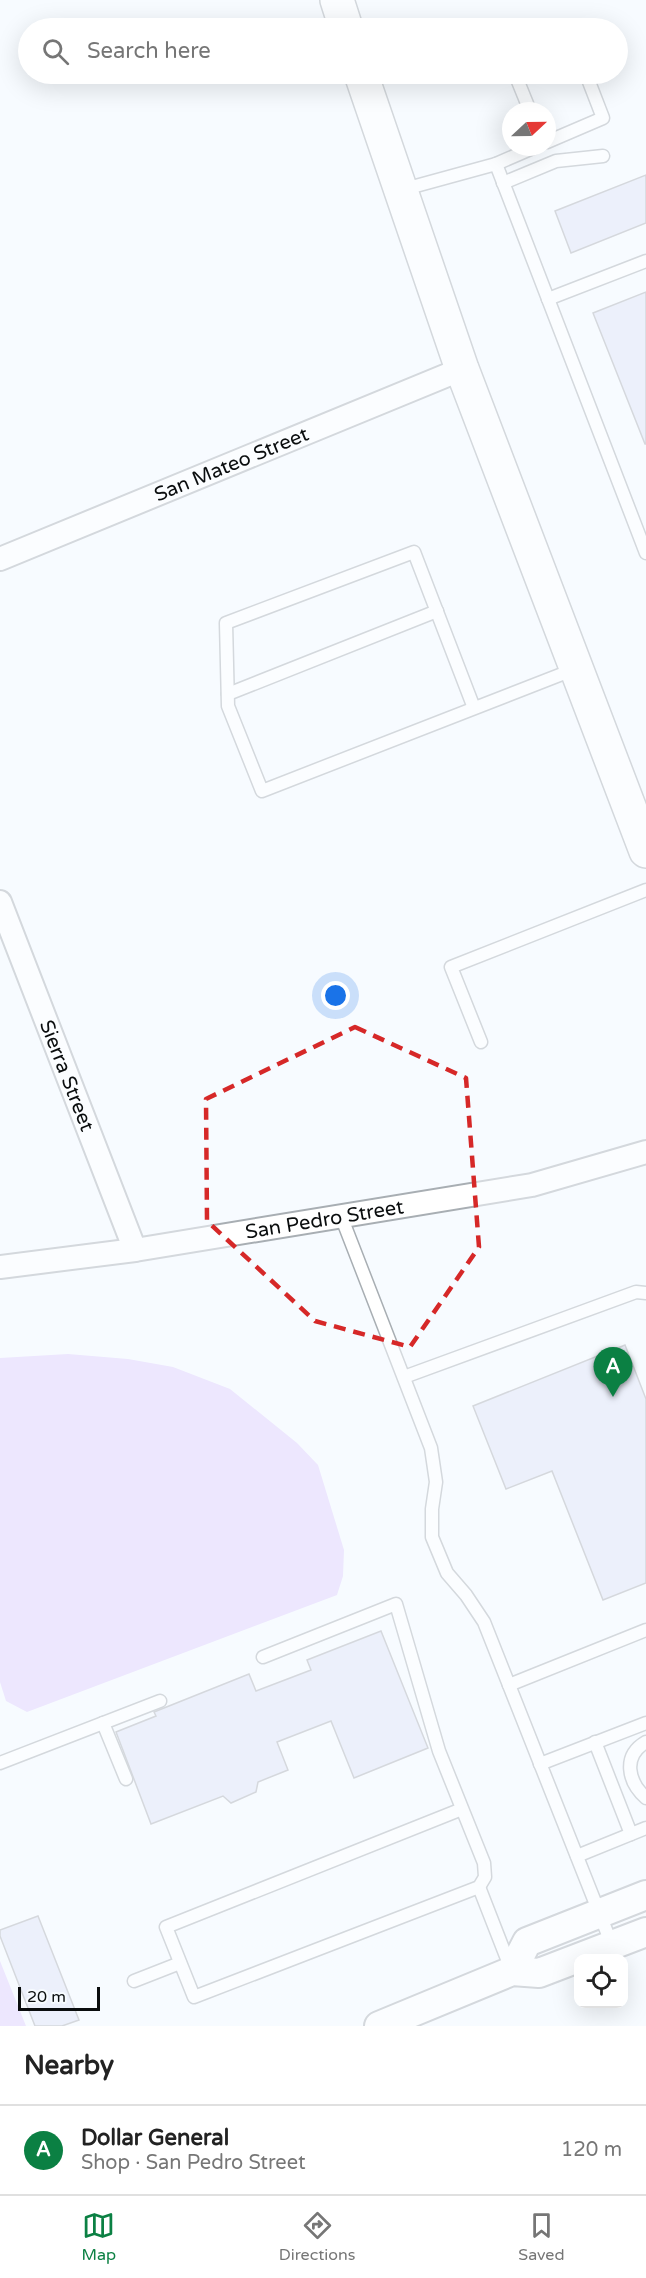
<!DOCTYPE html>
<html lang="en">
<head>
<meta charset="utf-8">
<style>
  :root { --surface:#fff; --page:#f6f6f6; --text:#222; --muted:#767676; --line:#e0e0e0; --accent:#0b8043 }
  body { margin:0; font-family:"Varela Round",sans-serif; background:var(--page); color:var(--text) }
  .controls { position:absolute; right:18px; bottom:18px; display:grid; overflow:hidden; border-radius:12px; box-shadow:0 6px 24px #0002 }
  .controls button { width:54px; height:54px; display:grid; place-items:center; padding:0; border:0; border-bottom:2px solid var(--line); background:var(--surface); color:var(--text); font:30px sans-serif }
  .compass { position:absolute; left:502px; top:102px; width:54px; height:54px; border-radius:50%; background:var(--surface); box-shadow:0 6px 24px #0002; rotate:68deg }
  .scale { position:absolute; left:18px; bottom:15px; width:82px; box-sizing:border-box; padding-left:6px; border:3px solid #0a0d0e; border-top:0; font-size:16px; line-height:21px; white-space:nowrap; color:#0a0d0e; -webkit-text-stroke:4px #f7fbff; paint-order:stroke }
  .you { position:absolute; left:336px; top:996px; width:21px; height:21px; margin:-15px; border:4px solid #fff; border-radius:50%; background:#1a73e8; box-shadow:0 0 0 9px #1a73e833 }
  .badge { display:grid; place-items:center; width:39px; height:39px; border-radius:50%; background:var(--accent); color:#fff; font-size:20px; font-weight:700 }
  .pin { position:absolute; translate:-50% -50px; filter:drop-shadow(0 2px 3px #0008) }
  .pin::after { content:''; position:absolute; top:32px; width:21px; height:18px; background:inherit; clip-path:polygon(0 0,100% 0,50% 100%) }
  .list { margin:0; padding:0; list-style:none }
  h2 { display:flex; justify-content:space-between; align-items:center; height:78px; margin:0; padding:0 24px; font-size:26px }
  h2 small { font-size:20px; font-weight:400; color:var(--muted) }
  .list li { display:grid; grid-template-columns:39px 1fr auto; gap:18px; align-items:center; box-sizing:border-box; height:90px; padding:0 24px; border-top:2px solid var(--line) }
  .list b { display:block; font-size:22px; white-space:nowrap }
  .list p { margin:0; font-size:20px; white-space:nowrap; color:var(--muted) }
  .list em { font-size:20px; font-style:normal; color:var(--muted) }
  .icon { flex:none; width:33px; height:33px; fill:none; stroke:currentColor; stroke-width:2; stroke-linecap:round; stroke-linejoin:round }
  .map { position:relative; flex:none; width:646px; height:2026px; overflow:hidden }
  .search { position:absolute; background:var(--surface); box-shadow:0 6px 24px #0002; left:18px; right:18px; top:18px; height:66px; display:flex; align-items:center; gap:15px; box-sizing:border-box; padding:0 21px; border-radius:33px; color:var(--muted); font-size:22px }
  .sheet { height:168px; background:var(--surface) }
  nav { display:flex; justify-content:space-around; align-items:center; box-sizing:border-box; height:84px; border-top:2px solid var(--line); background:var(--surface); font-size:16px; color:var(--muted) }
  nav a { display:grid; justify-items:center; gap:3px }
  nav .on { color:var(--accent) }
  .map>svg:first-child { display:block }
  .green { fill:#dfcefc }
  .building { fill:#dde3f5; stroke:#abadb4; stroke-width:1.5 }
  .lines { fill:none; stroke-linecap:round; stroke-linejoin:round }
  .service-casing { stroke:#a8aeb3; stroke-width:15 }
  .minor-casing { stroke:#a8aeb3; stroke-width:26 }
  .tertiary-casing { stroke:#a8aeb3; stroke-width:32 }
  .primary-casing { stroke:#a8aeb3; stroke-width:36 }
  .service { stroke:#fff; stroke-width:12 }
  .minor { stroke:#fff; stroke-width:22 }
  .tertiary { stroke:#fff; stroke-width:28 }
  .primary { stroke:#fff; stroke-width:33 }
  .marked { fill:none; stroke:#d62828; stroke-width:4.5; stroke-dasharray:12 8; stroke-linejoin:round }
  .labels { text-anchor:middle; stroke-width:4.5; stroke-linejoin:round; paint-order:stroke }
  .street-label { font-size:20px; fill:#0a0d0e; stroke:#f7fbff }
</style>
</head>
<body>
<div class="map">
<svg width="646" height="2026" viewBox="0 0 646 2026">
  <rect width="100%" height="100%" fill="#f7fbff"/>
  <g class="green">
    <path d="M 68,1354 L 128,1359 L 173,1367 L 230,1389 L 297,1443 L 318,1465 L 344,1550 L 343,1576 L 337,1595 L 27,1712 L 6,1701 L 0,1682 L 0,1358 Z"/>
    <path d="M 0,1961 L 26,2026 L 0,2026 Z"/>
  </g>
  <g class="building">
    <path d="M 646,175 L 646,223 L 571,253 L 555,211 Z"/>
    <path d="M 646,292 L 646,444 L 645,444 L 593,313 Z"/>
    <path d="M 625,1345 L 646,1399 L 646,1583 L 603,1600 L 552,1471 L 506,1489 L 473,1406 Z"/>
    <path d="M 381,1631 L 428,1748 L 354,1778 L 331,1721 L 277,1742 L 288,1770 L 258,1782 L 256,1792 L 231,1803 L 223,1796 L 151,1824 L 116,1732 L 156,1716 L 154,1712 L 249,1674 L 256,1691 L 311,1670 L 307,1660 Z"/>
    <path d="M 38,1916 L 79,2020 L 62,2026 L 35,2026 L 0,1936 L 0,1930 Z"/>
  </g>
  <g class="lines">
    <g class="service-casing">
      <g id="service">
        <path d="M 567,26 L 568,28"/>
        <path d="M 515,74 L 530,111"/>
        <path d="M 547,142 L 603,118 L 586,74"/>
        <path d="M 496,164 L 535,147"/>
        <path d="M 503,183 L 556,161 L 603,156"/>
        <path d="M 401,190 L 496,164 L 646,553"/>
        <path d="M 548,299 L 646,261"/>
        <path d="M 228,694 L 437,611"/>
        <path d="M 474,708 L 414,552 L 226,623 L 228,706 L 262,791 L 575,669"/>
        <path d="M 481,1042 L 451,967 L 646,890"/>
        <path d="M 341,1216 L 431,1448 L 436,1482 L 432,1509 L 432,1537 L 447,1573 L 466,1595 L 484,1622 L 509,1685 L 646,1630"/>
        <path d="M 404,1377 L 636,1292 L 646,1293"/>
        <path d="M 263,1657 L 396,1604 L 439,1751 L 484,1863 L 485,1877 L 479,1887 L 194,1997 L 166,1927 L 462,1809"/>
        <path d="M 509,1685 L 612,1945"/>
        <path d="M 103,1723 L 126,1779"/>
        <path d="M 595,1742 L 631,1834"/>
        <path d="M 646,1742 C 622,1756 628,1782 646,1798"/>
        <path d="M 0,1763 L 160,1701"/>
        <path d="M 540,1764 L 646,1723"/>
        <path d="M 577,1856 L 646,1828"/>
        <path d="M 479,1887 L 511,1969"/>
        <path d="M 134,1981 L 180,1963"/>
      </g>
    </g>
    <g class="minor-casing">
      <g id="minor">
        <path id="s1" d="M 0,559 L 462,369"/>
        <path id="s2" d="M 0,902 L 135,1250"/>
        <path id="s3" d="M 0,1267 L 135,1250 L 532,1185 L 646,1152"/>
      </g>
    </g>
    <g class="tertiary-casing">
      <g id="tertiary">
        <path d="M 512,1971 L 527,1942 L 646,1895"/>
        <path d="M 379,2026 L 512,1971 L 539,1973 L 646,1932"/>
      </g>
    </g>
    <g class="primary-casing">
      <g id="primary">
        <path d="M 337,0 L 346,28"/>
        <path d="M 361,74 L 462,369 L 646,851"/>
      </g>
    </g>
    <use href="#service" class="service"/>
    <use href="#minor" class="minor"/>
    <use href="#tertiary" class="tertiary"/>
    <use href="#primary" class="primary"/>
  </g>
  <path d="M0 0H646V2026H0ZM 355,1027 L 466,1078 L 479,1247 L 410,1347 L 315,1321 L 207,1221 L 206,1099 Z" fill="#f7fbff" fill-opacity=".55" fill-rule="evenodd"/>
  <path class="marked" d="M 355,1027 L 466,1078 L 479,1247 L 410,1347 L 315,1321 L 207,1221 L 206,1099 Z"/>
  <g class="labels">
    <g class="street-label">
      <text dy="7" stroke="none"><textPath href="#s1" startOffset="250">San Mateo Street</textPath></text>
      <text dy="7" stroke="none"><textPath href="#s2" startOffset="186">Sierra Street</textPath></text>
      <text dy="7" stroke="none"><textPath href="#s3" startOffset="328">San Pedro Street</textPath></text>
    </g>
  </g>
</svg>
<div class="controls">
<button><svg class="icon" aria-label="locate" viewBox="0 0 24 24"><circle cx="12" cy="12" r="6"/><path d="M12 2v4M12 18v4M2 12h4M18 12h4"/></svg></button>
</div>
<svg class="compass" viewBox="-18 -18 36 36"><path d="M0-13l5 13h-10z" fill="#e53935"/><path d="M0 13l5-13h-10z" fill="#767676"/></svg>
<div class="scale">20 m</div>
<div class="you"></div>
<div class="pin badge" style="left:613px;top:1397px">A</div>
<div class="search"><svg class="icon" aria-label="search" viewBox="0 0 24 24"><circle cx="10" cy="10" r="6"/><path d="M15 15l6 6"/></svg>Search here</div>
</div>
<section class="sheet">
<h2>Nearby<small></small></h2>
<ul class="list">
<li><span class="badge">A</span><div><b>Dollar General</b><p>Shop · San Pedro Street</p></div><em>120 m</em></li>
</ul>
</section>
<nav>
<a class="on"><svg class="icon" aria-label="map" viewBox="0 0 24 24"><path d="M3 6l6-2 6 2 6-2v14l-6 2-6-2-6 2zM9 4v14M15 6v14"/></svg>Map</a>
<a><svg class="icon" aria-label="directions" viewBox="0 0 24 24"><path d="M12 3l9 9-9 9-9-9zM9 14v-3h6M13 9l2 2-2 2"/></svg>Directions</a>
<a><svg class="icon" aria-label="saved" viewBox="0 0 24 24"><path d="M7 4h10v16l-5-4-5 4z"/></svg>Saved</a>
</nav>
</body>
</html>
